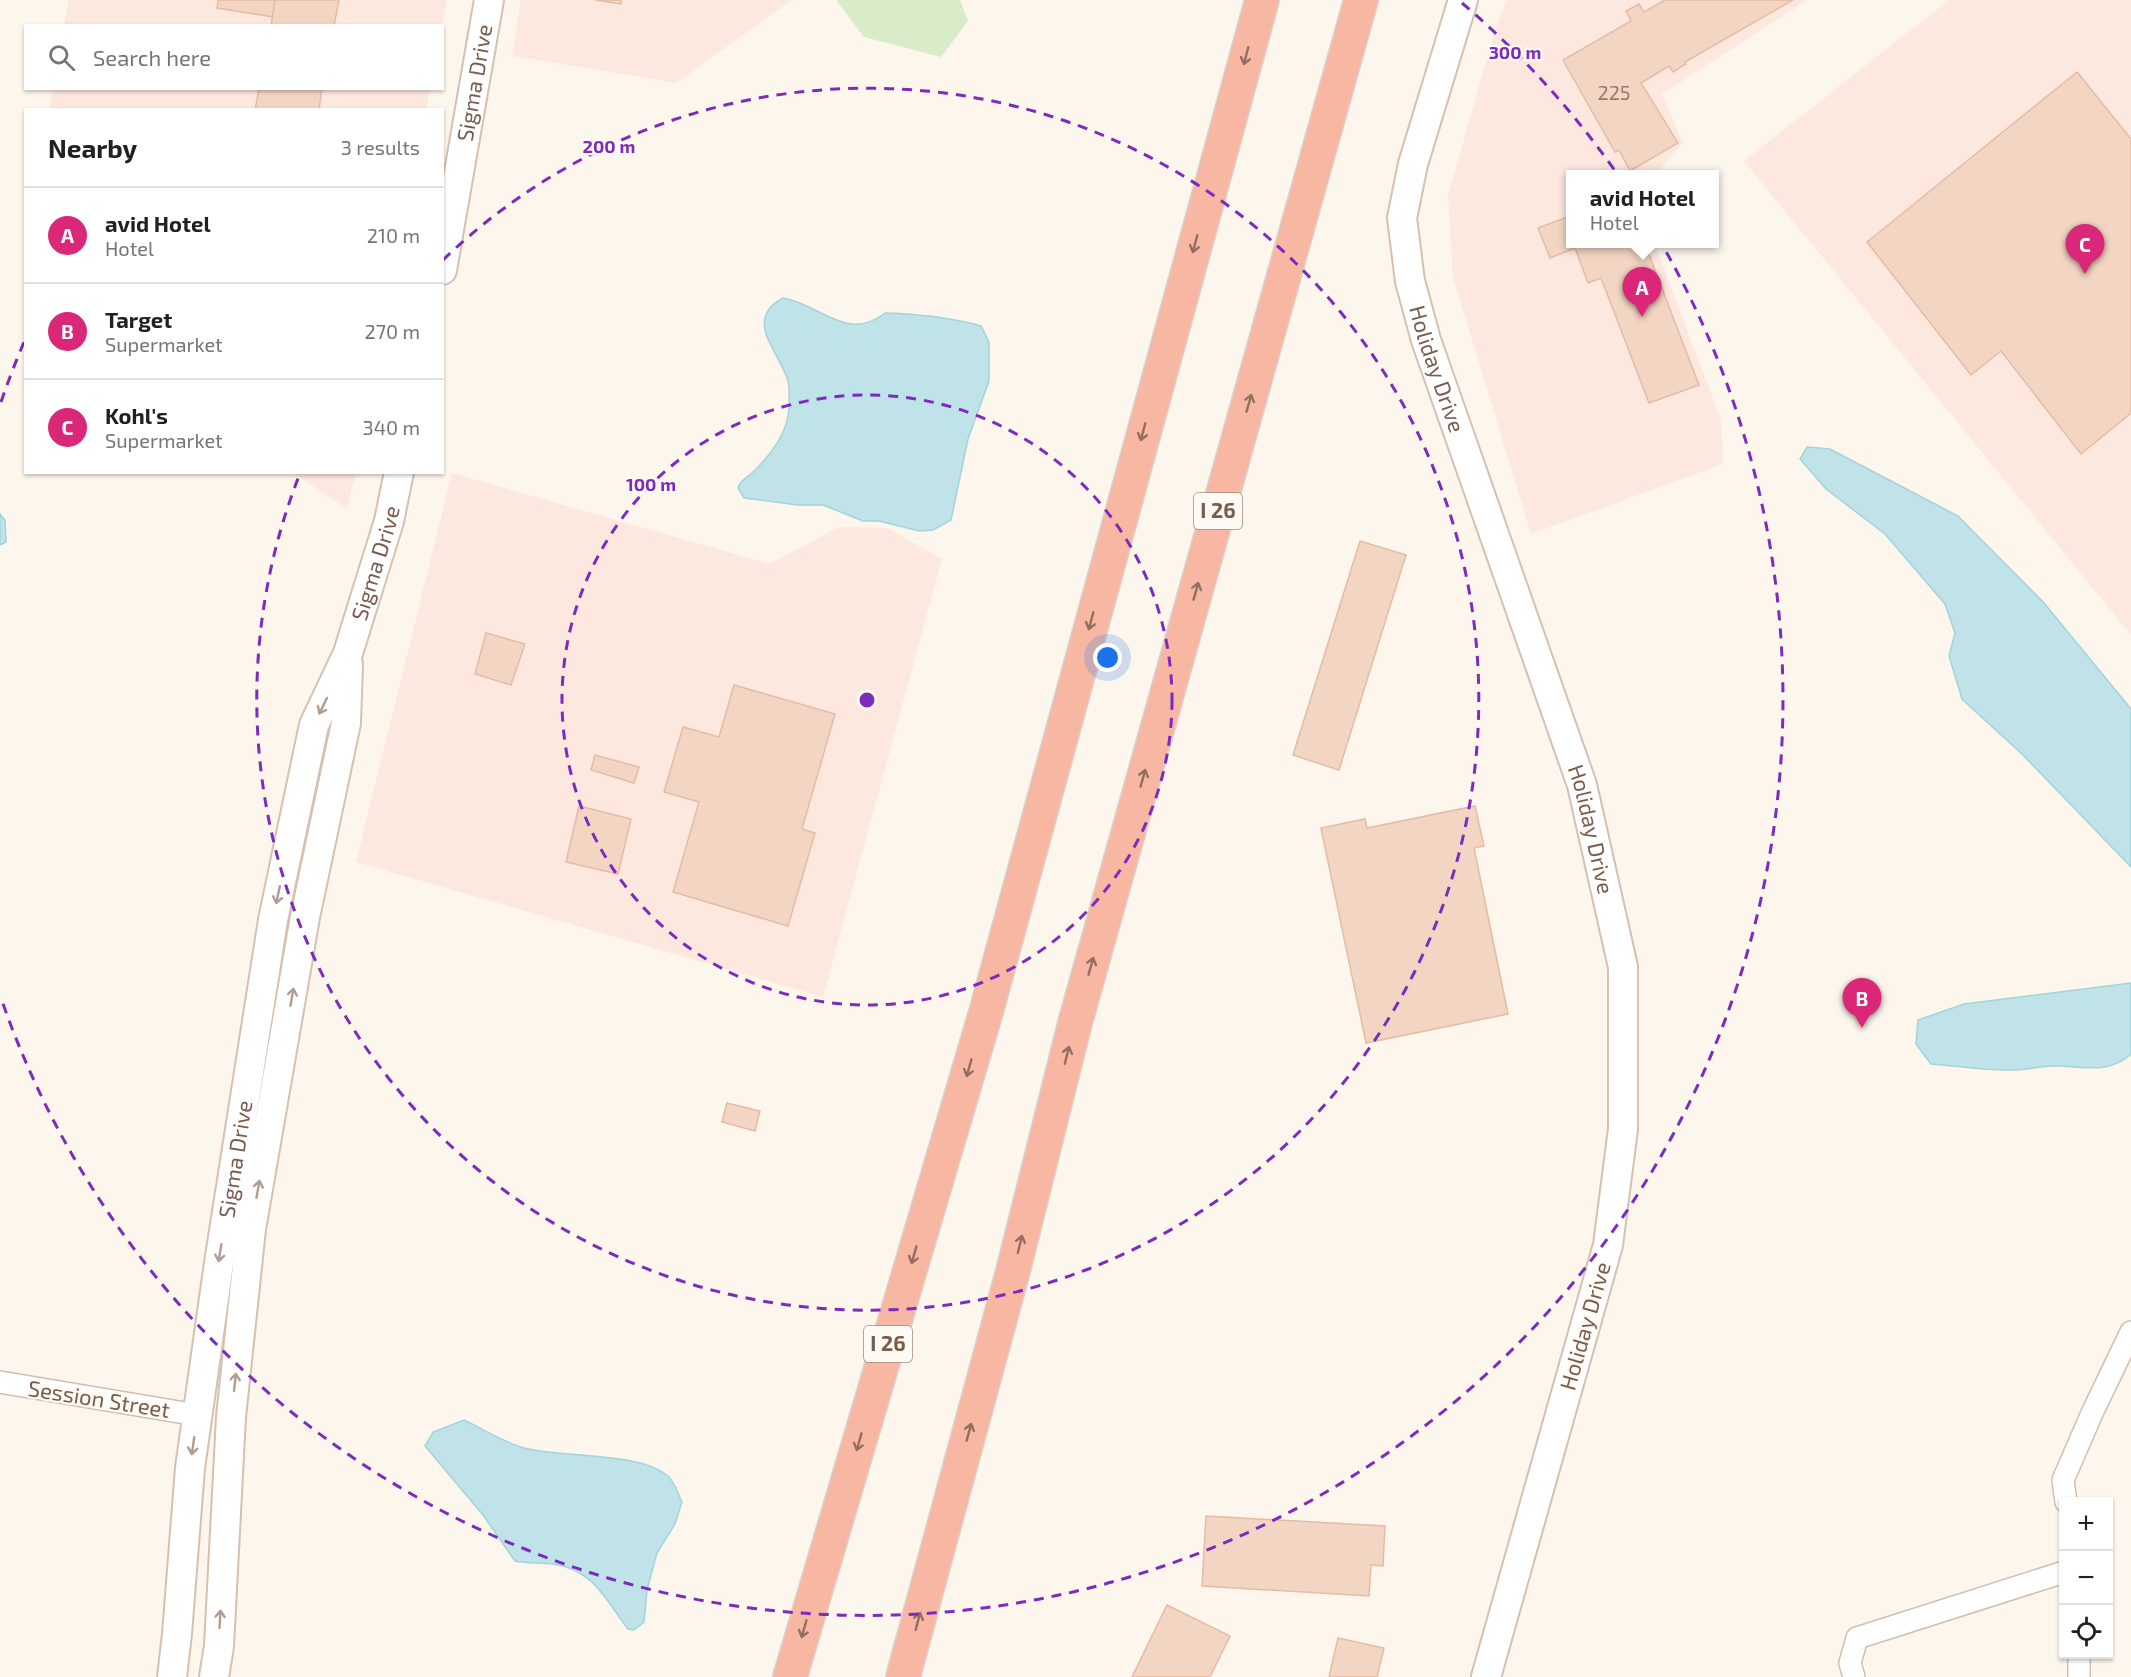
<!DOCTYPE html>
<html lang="en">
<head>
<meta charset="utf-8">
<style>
  :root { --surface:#fff; --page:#f6f6f6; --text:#202124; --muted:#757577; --line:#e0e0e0; --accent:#db2777 }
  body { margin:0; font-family:"Exo 2",sans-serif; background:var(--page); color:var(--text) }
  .controls { position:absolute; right:18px; bottom:18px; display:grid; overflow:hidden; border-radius:0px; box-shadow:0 2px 4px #0004 }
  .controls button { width:54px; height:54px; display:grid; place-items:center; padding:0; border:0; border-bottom:2px solid var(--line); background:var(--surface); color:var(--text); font:30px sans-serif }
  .you { position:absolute; left:1108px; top:658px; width:21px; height:21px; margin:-15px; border:4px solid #fff; border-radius:50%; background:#1a73e8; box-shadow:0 0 0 9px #1a73e833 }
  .badge { display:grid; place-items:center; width:39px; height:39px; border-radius:50%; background:var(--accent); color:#fff; font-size:20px; font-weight:700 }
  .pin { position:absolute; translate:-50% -50px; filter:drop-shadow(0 2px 3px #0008) }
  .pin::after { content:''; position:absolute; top:32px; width:21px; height:18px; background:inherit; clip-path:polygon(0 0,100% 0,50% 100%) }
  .popup { position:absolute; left:1566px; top:170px; width:153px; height:78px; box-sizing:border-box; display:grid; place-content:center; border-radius:0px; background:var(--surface); filter:drop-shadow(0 2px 4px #0005); font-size:20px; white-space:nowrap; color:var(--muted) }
  .popup b { font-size:22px; color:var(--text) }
  .popup::after { content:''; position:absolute; left:50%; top:100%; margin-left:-12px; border:12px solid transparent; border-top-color:var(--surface) }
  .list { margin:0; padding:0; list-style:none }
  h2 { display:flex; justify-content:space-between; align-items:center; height:78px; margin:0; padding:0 24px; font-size:26px }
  h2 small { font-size:20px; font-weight:400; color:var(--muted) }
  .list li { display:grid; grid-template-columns:39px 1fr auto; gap:18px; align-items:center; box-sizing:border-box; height:96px; padding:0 24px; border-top:2px solid var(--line) }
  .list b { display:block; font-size:22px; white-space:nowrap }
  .list p { margin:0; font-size:20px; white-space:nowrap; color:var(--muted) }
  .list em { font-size:20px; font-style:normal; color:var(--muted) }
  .icon { flex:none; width:33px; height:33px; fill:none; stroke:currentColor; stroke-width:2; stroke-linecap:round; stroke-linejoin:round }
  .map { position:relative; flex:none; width:2131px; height:1677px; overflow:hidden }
  .search { position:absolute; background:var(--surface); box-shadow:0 2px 4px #0004; left:24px; top:24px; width:420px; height:66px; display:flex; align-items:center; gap:15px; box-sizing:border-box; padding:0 21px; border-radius:0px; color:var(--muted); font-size:22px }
  .panel { position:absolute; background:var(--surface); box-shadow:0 2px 4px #0004; left:24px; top:108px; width:420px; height:366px; border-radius:0px }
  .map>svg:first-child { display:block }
  .commercial { fill:#fde8e0 }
  .green { fill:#d8ecc9 }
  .water { fill:#bfe3e8; stroke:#a5d3da; stroke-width:1.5 }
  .building { fill:#f3d5c3; stroke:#e6bba3; stroke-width:1.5 }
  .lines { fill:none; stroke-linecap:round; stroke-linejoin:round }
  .street-casing { stroke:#d1beb0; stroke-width:24 }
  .secondary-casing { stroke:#d6c0b0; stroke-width:32 }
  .highway-casing { stroke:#dad1cd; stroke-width:36 }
  .street { stroke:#fff; stroke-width:21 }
  .secondary { stroke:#fff; stroke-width:28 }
  .highway { stroke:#f7b7a3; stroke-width:33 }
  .oneway { stroke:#936e5e }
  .oneway2 { stroke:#af9d94 }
  .ring { fill:none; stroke:#7b2cbf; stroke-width:3; stroke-dasharray:10 8 }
  .labels { text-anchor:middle; stroke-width:4.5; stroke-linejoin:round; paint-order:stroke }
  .number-label { font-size:20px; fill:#987a6a }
  .shield { fill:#fffaf3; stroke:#a28b7f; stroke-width:1.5 }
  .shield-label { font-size:21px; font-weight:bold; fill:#7a5c4d }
  .street-label { font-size:22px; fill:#7a5c4d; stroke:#fffaf3 }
  .centre { fill:#7b2cbf; stroke:#fffaf3; stroke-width:3 }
  .ring-label { font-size:18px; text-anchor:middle; font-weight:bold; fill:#7b2cbf; stroke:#fffaf3; stroke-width:4.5; stroke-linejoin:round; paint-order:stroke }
</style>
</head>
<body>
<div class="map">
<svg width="2131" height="1677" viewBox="0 0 2131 1677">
  <rect width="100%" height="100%" fill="#fdf6ec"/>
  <g class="commercial">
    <path d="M 69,0 L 447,0 L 442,25 L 64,26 Z"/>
    <path d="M 521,0 L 792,0 L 676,83 L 512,56 Z"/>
    <path d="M 1506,0 L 1808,0 L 1662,94 L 1683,143 L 1655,174 L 1570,174 L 1570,244 L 1655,244 L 1721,420 L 1723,464 L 1531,534 L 1453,277 L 1448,196 L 1494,33 Z"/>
    <path d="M 1949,0 L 2131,0 L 2131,635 L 1744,161 Z"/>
    <path d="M 53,89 L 430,89 L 426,109 L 49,110 Z"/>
    <path d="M 293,473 L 355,473 L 347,509 Z"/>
    <path d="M 452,473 L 770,564 L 839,527 L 887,528 L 942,559 L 823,997 L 356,862 Z"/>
  </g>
  <path class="green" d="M 836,0 L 960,0 L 968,21 L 941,57 L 864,37 Z"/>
  <g class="water">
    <path d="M 783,298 C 820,304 847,343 885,313 C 918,314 950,317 981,326 L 989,342 L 989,381 L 968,439 L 951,520 L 933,530 L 919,531 L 879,521 L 863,521 L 823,505 L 798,505 L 744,498 L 738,488 C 740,480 747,478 753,472 C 771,455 790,430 789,404 C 789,397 790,388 788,381 C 780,352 742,320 783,298 Z"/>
    <path d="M 1807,447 L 1830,449 L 1958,516 L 2044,603 L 2131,709 L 2131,867 L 2023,755 L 1962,699 L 1949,656 L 1955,633 L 1945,604 L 1885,534 L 1826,489 L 1800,459 Z"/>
    <path d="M 0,514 L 5,520 L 6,542 L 0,545 Z"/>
    <path d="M 2131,983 L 2131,1054 C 2109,1075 2081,1066 2056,1066 C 2042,1065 2028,1070 2014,1070 C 1987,1071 1958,1066 1931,1064 L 1916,1044 L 1918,1020 L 1964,1004 Z"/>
    <path d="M 464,1420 C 483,1429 503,1442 524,1448 C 560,1458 641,1451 669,1477 C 675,1483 678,1494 682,1502 L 675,1524 L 657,1553 L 647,1590 L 644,1622 L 634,1630 L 628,1629 C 605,1599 594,1570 553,1564 C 540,1562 528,1564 515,1561 L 483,1515 L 425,1446 L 433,1432 Z"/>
  </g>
  <g class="building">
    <path d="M 218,0 L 275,0 L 273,17 L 217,8 Z"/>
    <path d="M 275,0 L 339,0 L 334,26 L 271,26 Z"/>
    <path d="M 595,0 L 621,0 L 621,4 Z"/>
    <path d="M 1665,0 L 1793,0 L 1685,62 L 1686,64 L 1673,72 L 1669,66 L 1641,83 L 1678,143 L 1630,171 L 1619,150 L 1615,152 L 1563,60 L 1631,21 L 1626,11 L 1639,4 L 1644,12 Z"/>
    <path d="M 2077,72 L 2131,139 L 2131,413 L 2081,454 L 2001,351 L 1971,375 L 1867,242 Z"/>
    <path d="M 259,88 L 322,88 L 319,110 L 255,110 Z"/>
    <path d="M 1570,216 L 1570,244 L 1645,244 L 1699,385 L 1649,403 L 1601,278 L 1588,283 L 1575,248 L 1550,258 L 1538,228 Z"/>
    <path d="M 1360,541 L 1406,555 L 1339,770 L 1293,755 Z"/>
    <path d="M 486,633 L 525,644 L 511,685 L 475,674 Z"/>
    <path d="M 734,685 L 835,714 L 802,829 L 815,833 L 788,926 L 673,892 L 699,802 L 664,792 L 683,727 L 719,737 Z"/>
    <path d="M 595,755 L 639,767 L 634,783 L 591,770 Z"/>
    <path d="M 579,806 L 631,819 L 618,874 L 566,862 Z"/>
    <path d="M 1475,806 L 1484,846 L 1474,848 L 1508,1014 L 1366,1043 L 1321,828 L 1365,819 L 1367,828 Z"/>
    <path d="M 727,1103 L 760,1111 L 755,1131 L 722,1122 Z"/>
    <path d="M 1206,1516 L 1385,1526 L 1383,1566 L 1371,1565 L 1369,1596 L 1202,1586 Z"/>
    <path d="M 1167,1605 L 1230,1636 L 1210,1677 L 1132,1677 Z"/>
    <path d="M 1338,1638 L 1384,1648 L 1377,1677 L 1329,1677 Z"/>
  </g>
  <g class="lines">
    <g class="street-casing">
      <g id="street">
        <path d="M 0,1382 L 197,1415"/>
        <path d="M 2066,1502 L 2063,1480 L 2093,1411 L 2131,1332"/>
        <path d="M 2079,1654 L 2079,1677"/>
        <path d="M 1854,1677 L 1850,1663 L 1857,1638 L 2064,1572"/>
      </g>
    </g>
    <g class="secondary-casing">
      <g id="secondary">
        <path id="s1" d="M 1463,0 L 1413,164 L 1402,218 L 1410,281 L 1426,340 L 1582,785 L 1623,967 L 1623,1129 L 1608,1245 L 1486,1677"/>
        <path id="s2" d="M 442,270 L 489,0"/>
        <path id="s3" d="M 172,1677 L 177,1634 L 190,1468 L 219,1263 L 273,920 L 314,725 L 348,653 L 389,521 L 399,472"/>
        <path d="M 214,1677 L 219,1646 L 231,1417 L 251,1229 L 305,917 L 346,723 L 348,664"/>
      </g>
    </g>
    <g class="highway-casing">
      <g id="highway">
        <path d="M 790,1677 L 986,1012 L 1262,0"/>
        <path d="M 903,1677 L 1013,1271 L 1075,1023 L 1361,0"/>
      </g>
    </g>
    <use href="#street" class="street"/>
    <use href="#secondary" class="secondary"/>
    <use href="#highway" class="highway"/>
  </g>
  <defs><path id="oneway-shaft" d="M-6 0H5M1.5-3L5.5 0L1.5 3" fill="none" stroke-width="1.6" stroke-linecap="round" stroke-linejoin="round" transform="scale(1.5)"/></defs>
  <g class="oneway">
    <use href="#oneway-shaft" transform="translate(1246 56) rotate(105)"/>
    <use href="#oneway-shaft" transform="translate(1195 244) rotate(105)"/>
    <use href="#oneway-shaft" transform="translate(1249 403) rotate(-74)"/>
    <use href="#oneway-shaft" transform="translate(1143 432) rotate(105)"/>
    <use href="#oneway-shaft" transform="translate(1196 591) rotate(-74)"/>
    <use href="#oneway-shaft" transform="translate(1091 621) rotate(105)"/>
    <use href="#oneway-shaft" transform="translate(1143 778) rotate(-74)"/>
    <use href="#oneway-shaft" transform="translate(1091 966) rotate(-74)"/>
    <use href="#oneway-shaft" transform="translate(1067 1055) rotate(-76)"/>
    <use href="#oneway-shaft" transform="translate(969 1068) rotate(106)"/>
    <use href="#oneway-shaft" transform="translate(1020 1244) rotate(-76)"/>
    <use href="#oneway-shaft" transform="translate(914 1255) rotate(106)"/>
    <use href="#oneway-shaft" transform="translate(969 1432) rotate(-75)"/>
    <use href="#oneway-shaft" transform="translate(859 1442) rotate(106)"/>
    <use href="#oneway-shaft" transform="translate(918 1621) rotate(-75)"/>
    <use href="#oneway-shaft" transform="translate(804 1629) rotate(106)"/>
  </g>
  <g class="oneway2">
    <use href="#oneway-shaft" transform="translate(323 706) rotate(116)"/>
    <use href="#oneway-shaft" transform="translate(278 895) rotate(102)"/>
    <use href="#oneway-shaft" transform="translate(292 997) rotate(-80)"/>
    <use href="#oneway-shaft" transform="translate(258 1189) rotate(-80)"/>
    <use href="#oneway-shaft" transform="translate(220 1253) rotate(99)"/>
    <use href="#oneway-shaft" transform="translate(235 1382) rotate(-84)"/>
    <use href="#oneway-shaft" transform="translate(193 1446) rotate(98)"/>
    <use href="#oneway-shaft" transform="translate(220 1619) rotate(-87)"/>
  </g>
  <g class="ring">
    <circle cx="867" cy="700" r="305"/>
    <path d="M443 260A611 611 0 1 1 299 476"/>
    <path d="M1 402A916 916 0 0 1 24 342M1462 3A916 916 0 1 1 1 998"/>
  </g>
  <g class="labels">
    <g class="number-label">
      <text x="1614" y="100">225</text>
    </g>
    <g class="shield">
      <rect x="1194" y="493" width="48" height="36" rx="4.5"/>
      <rect x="864" y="1326" width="48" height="36" rx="4.5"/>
    </g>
    <g class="shield-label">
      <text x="1218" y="518">I 26</text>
      <text x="888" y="1351">I 26</text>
    </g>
    <g class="street-label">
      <text dy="8" stroke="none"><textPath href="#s2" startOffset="190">Sigma Drive</textPath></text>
      <text dy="8" stroke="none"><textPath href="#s1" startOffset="382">Holiday Drive</textPath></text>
      <text dy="8" stroke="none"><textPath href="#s3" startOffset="1137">Sigma Drive</textPath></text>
      <text dy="8" stroke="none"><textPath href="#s1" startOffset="868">Holiday Drive</textPath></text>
      <text dy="8" stroke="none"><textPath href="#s3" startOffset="522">Sigma Drive</textPath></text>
      <text transform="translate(1585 1326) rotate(-74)" y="8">Holiday Drive</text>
      <text transform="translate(99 1399) rotate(9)" y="8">Session Street</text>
    </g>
  </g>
  <circle cx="867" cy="700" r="9" class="centre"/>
  <g class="ring-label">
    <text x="1515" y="59">300 m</text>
    <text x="609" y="153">200 m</text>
    <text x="651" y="491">100 m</text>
  </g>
</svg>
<div class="controls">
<button>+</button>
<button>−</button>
<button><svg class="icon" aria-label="locate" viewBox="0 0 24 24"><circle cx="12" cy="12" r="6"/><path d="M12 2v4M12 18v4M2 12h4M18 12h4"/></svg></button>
</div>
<div class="you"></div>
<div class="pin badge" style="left:1642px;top:317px">A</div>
<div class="popup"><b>avid Hotel</b>Hotel</div>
<div class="pin badge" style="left:1862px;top:1028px">B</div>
<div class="pin badge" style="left:2085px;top:274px">C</div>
<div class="search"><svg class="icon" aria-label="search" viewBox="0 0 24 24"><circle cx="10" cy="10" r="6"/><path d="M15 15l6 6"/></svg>Search here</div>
<section class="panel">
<h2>Nearby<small>3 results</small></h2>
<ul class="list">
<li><span class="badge">A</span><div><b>avid Hotel</b><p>Hotel</p></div><em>210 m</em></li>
<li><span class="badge">B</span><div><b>Target</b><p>Supermarket</p></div><em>270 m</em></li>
<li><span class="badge">C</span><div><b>Kohl's</b><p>Supermarket</p></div><em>340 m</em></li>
</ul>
</section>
</div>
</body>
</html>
